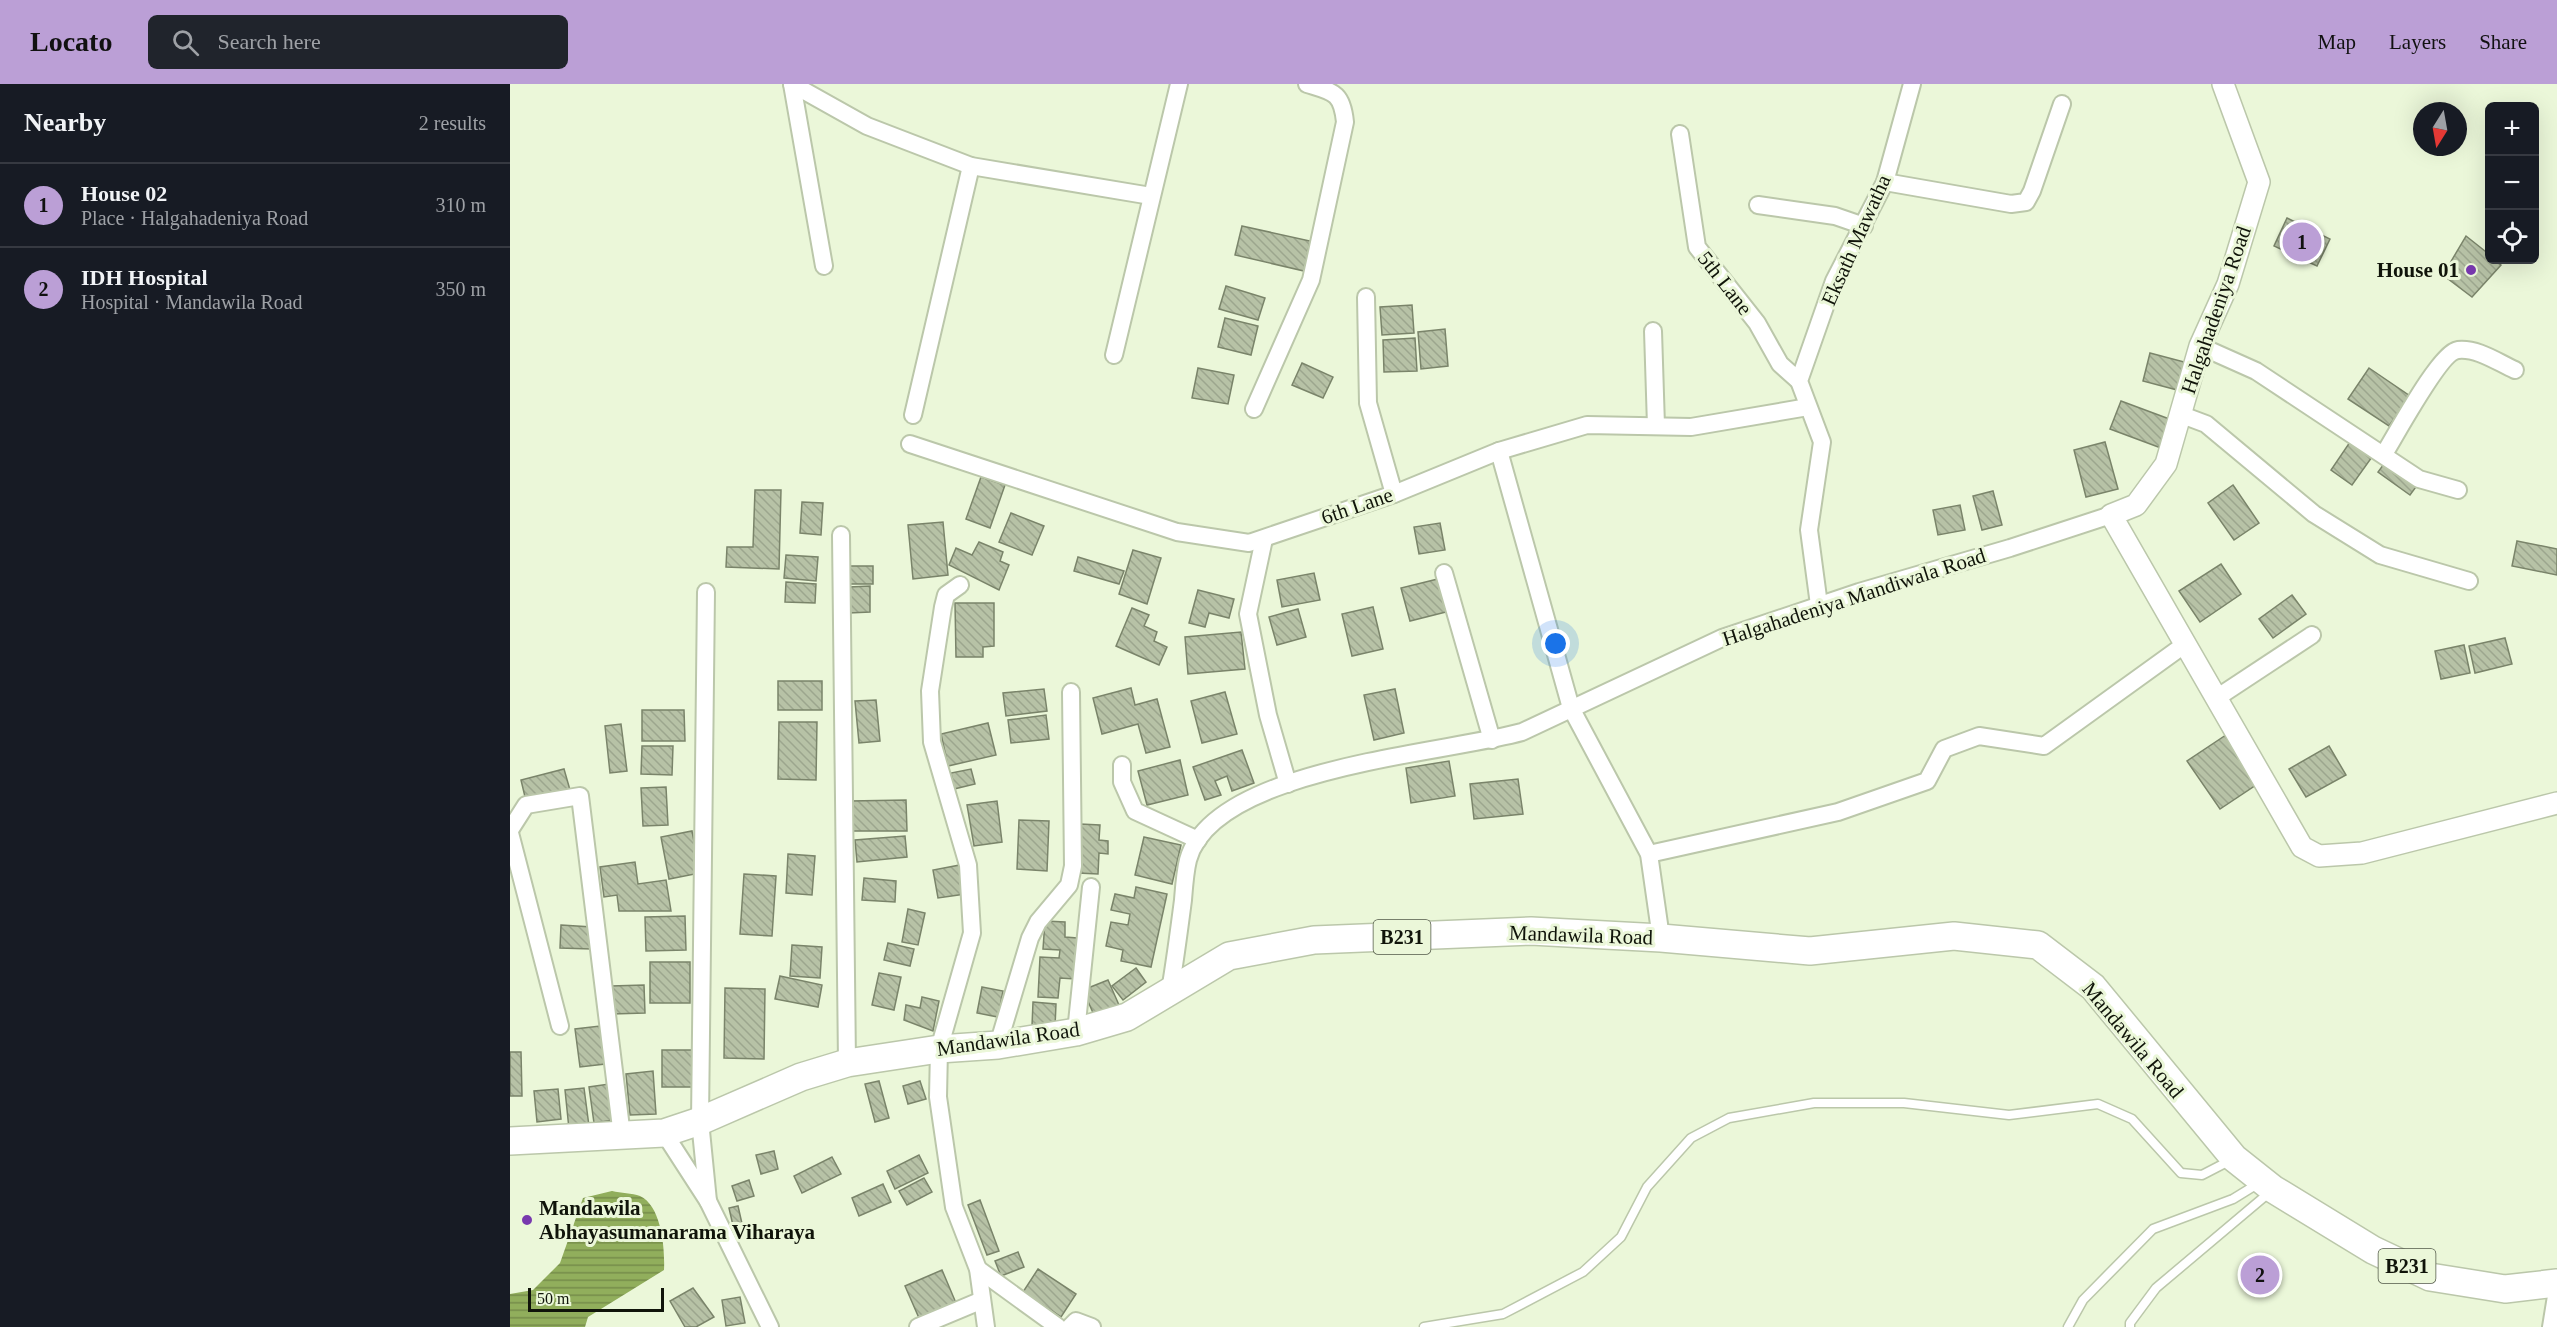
<!DOCTYPE html>
<html lang="en">
<head>
<meta charset="utf-8">
<style>
  :root { --surface:#171b24; --page:#20242c; --text:#f1f3f6; --muted:#9ea1a6; --line:#363941; --accent:#bb9fd6 }
  body { margin:0; font-family:Georgia,serif; background:var(--page); color:var(--text) }
  .controls { position:absolute; right:18px; top:18px; display:grid; overflow:hidden; border-radius:9px; box-shadow:0 6px 24px #0002 }
  .controls button { width:54px; height:54px; display:grid; place-items:center; padding:0; border:0; border-bottom:2px solid var(--line); background:var(--surface); color:var(--text); font:30px sans-serif }
  .compass { position:absolute; left:1903px; top:18px; width:54px; height:54px; border-radius:50%; background:var(--surface); box-shadow:0 6px 24px #0002; rotate:191deg }
  .scale { position:absolute; left:18px; bottom:15px; width:136px; box-sizing:border-box; padding-left:6px; border:3px solid #10140a; border-top:0; font-size:16px; line-height:21px; white-space:nowrap; color:#10140a; -webkit-text-stroke:4px #ebf7d9; paint-order:stroke }
  .you { position:absolute; left:1046px; top:560px; width:21px; height:21px; margin:-15px; border:4px solid #fff; border-radius:50%; background:#1a73e8; box-shadow:0 0 0 9px #1a73e833 }
  .badge { display:grid; place-items:center; width:39px; height:39px; border-radius:50%; background:var(--accent); color:#111; font-size:20px; font-weight:700 }
  .pin { position:absolute; translate:-50% -50%; border:3px solid #fff; box-shadow:0 2px 6px #0006 }
  .list { margin:0; padding:0; list-style:none }
  h2 { display:flex; justify-content:space-between; align-items:center; height:78px; margin:0; padding:0 24px; font-size:26px }
  h2 small { font-size:20px; font-weight:400; color:var(--muted) }
  .list li { display:grid; grid-template-columns:39px 1fr auto; gap:18px; align-items:center; box-sizing:border-box; height:84px; padding:0 24px; border-top:2px solid var(--line) }
  .list b { display:block; font-size:22px; white-space:nowrap }
  .list p { margin:0; font-size:20px; white-space:nowrap; color:var(--muted) }
  .list em { font-size:20px; font-style:normal; color:var(--muted) }
  .icon { flex:none; width:33px; height:33px; fill:none; stroke:currentColor; stroke-width:2; stroke-linecap:round; stroke-linejoin:round }
  .map { position:relative; flex:none; width:2047px; height:1243px; overflow:hidden }
  header { display:flex; align-items:center; gap:36px; box-sizing:border-box; height:84px; padding:0 30px; background:var(--accent); color:#111 }
  header strong { font-size:28px }
  nav { display:flex; gap:33px; margin-inline-start:auto; font-size:21px }
  .search { width:420px; height:54px; background:var(--page); display:flex; align-items:center; gap:15px; box-sizing:border-box; padding:0 21px; border-radius:9px; color:var(--muted); font-size:22px }
  main { display:flex }
  aside { flex:1; background:var(--surface) }
  .map>svg:first-child { display:block }
  .water { fill:url(#water-rules) }
  .building { fill:url(#building-back-hatch); stroke:#7a846a; stroke-width:1.5 }
  .lines { fill:none; stroke-linecap:round; stroke-linejoin:round }
  .service-casing { stroke:#bbc7aa; stroke-width:11 }
  .minor-casing { stroke:#bbc7aa; stroke-width:20 }
  .tertiary-casing { stroke:#bbc7aa; stroke-width:24 }
  .primary-casing { stroke:#bbc7aa; stroke-width:30 }
  .service { stroke:#fff; stroke-width:8 }
  .minor { stroke:#fff; stroke-width:16 }
  .tertiary { stroke:#fff; stroke-width:21 }
  .primary { stroke:#fff; stroke-width:27 }
  .poi-dot { fill:#7839ae; stroke:#ebf7d9; stroke-width:2 }
  .labels { text-anchor:middle; stroke-width:6; stroke-linejoin:round; paint-order:stroke }
  .shield { fill:#ebf7d9; stroke:#525848; stroke-width:1.5 }
  .shield-label { font-size:20px; font-weight:bold; fill:#10140a }
  .street-label { font-size:21px; fill:#10140a; stroke:#ebf7d9 }
  .poi-label { font-size:21px; font-weight:bold; fill:#10140a; stroke:#ebf7d9; text-anchor:end }
</style>
</head>
<body>
<header>
<strong>Locato</strong>
<div class="search"><svg class="icon" aria-label="search" viewBox="0 0 24 24"><circle cx="10" cy="10" r="6"/><path d="M15 15l6 6"/></svg>Search here</div>
<nav><a>Map</a><a>Layers</a><a>Share</a></nav>
</header>
<main>
<aside>
<h2>Nearby<small>2 results</small></h2>
<ul class="list">
<li><span class="badge">1</span><div><b>House 02</b><p>Place · Halgahadeniya Road</p></div><em>310 m</em></li>
<li><span class="badge">2</span><div><b>IDH Hospital</b><p>Hospital · Mandawila Road</p></div><em>350 m</em></li>
</ul>
</aside>
<div class="map">
<svg width="2047" height="1243" viewBox="0 0 2047 1243">
  <defs>
    <pattern id="water-rules" width="6" height="5" patternUnits="userSpaceOnUse" patternTransform="scale(1.5)"><rect width="6" height="5" fill="#91ae5c"/><path d="M0 2.5h6" fill="none" stroke="#758c4a"/></pattern>
    <pattern id="building-back-hatch" width="6" height="6" patternUnits="userSpaceOnUse" patternTransform="scale(1.5)"><rect width="6" height="6" fill="#b7c2a6"/><path d="M-1 5l2 2M0 0l6 6M5-1l2 2" fill="none" stroke="#9ca68e"/></pattern>
  </defs>
  <rect width="100%" height="100%" fill="#ebf7d9"/>
  <path class="water" d="M 102,1107 C 111,1109 122,1109 130,1112 C 152,1122 155,1166 154,1186 L 78,1233 L 75,1243 L 0,1243 L 0,1210 L 23,1206 L 50,1179 L 73,1114 Z"/>
  <g class="building">
    <path d="M 1777,134 L 1820,155 L 1807,182 L 1764,162 Z"/>
    <path d="M 732,142 L 800,157 L 794,187 L 725,171 Z"/>
    <path d="M 1956,152 L 1980,171 L 1980,176 L 1985,176 L 1991,181 L 1962,213 L 1933,191 Z"/>
    <path d="M 716,202 L 755,214 L 748,236 L 709,225 Z"/>
    <path d="M 902,221 L 904,249 L 872,251 L 870,223 Z"/>
    <path d="M 715,234 L 748,242 L 741,271 L 708,263 Z"/>
    <path d="M 935,245 L 938,282 L 911,285 L 908,248 Z"/>
    <path d="M 905,254 L 907,287 L 874,288 L 873,256 Z"/>
    <path d="M 1640,269 L 1678,279 L 1671,307 L 1633,297 Z"/>
    <path d="M 792,279 L 823,293 L 813,314 L 782,301 Z"/>
    <path d="M 688,284 L 724,291 L 718,320 L 682,314 Z"/>
    <path d="M 1859,284 L 1900,312 L 1879,342 L 1838,315 Z"/>
    <path d="M 1611,317 L 1662,336 L 1651,364 L 1600,345 Z"/>
    <path d="M 1595,358 L 1608,405 L 1576,413 L 1564,366 Z"/>
    <path d="M 1840,358 L 1862,373 L 1842,401 L 1821,386 Z"/>
    <path d="M 1882,369 L 1914,392 L 1900,411 L 1868,388 Z"/>
    <path d="M 471,393 L 495,401 L 480,444 L 456,435 Z"/>
    <path d="M 1723,401 L 1749,439 L 1724,456 L 1698,419 Z"/>
    <path d="M 245,406 L 271,406 L 269,485 L 216,483 L 217,463 L 243,463 Z"/>
    <path d="M 1483,407 L 1492,441 L 1472,446 L 1463,412 Z"/>
    <path d="M 292,418 L 313,419 L 311,451 L 290,449 Z"/>
    <path d="M 1450,421 L 1455,446 L 1428,451 L 1423,426 Z"/>
    <path d="M 501,429 L 534,442 L 522,471 L 489,458 Z"/>
    <path d="M 433,438 L 438,491 L 403,495 L 398,441 Z"/>
    <path d="M 930,439 L 935,466 L 909,470 L 904,443 Z"/>
    <path d="M 2007,457 L 2047,465 L 2047,491 L 2002,482 Z"/>
    <path d="M 469,458 L 493,468 L 490,477 L 499,481 L 489,506 L 439,481 L 446,464 L 462,471 Z"/>
    <path d="M 623,466 L 651,474 L 637,520 L 609,510 Z"/>
    <path d="M 276,471 L 308,473 L 306,497 L 274,494 Z"/>
    <path d="M 568,473 L 614,487 L 609,500 L 564,487 Z"/>
    <path d="M 1711,480 L 1731,510 L 1690,538 L 1669,507 Z"/>
    <path d="M 336,482 L 363,482 L 363,500 L 335,500 Z"/>
    <path d="M 804,489 L 810,516 L 772,523 L 767,496 Z"/>
    <path d="M 940,492 L 948,525 L 900,537 L 891,504 Z"/>
    <path d="M 276,498 L 306,500 L 305,519 L 275,518 Z"/>
    <path d="M 360,502 L 360,528 L 339,529 L 339,503 Z"/>
    <path d="M 688,506 L 724,515 L 719,534 L 699,529 L 695,543 L 679,539 Z"/>
    <path d="M 1782,511 L 1796,530 L 1763,554 L 1749,535 Z"/>
    <path d="M 445,519 L 484,519 L 484,562 L 473,563 L 473,573 L 446,573 Z"/>
    <path d="M 863,523 L 873,565 L 842,572 L 832,530 Z"/>
    <path d="M 622,524 L 639,531 L 634,542 L 647,548 L 644,557 L 657,563 L 649,581 L 606,562 Z"/>
    <path d="M 788,525 L 796,553 L 767,561 L 759,533 Z"/>
    <path d="M 731,548 L 735,585 L 678,590 L 675,553 Z"/>
    <path d="M 1995,554 L 2002,580 L 1965,589 L 1959,562 Z"/>
    <path d="M 1954,561 L 1960,589 L 1931,595 L 1925,567 Z"/>
    <rect x="268" y="597" width="44" height="29"/>
    <path d="M 621,604 L 625,621 L 647,615 L 660,663 L 636,669 L 628,640 L 592,650 L 583,614 Z"/>
    <path d="M 534,605 L 537,627 L 496,632 L 493,609 Z"/>
    <path d="M 885,605 L 894,649 L 864,656 L 854,611 Z"/>
    <path d="M 715,608 L 727,650 L 692,659 L 681,617 Z"/>
    <path d="M 366,616 L 370,657 L 349,659 L 345,617 Z"/>
    <path d="M 132,626 L 174,626 L 175,657 L 132,657 Z"/>
    <path d="M 536,631 L 539,655 L 501,659 L 498,636 Z"/>
    <path d="M 269,638 L 307,638 L 306,696 L 268,695 Z"/>
    <path d="M 478,639 L 486,671 L 438,682 L 431,650 Z"/>
    <path d="M 111,640 L 117,687 L 100,689 L 95,642 Z"/>
    <path d="M 1716,651 L 1749,699 L 1710,725 L 1677,677 Z"/>
    <path d="M 132,662 L 163,662 L 162,691 L 131,690 Z"/>
    <path d="M 1819,662 L 1836,691 L 1796,713 L 1779,685 Z"/>
    <path d="M 732,666 L 744,699 L 722,707 L 717,692 L 705,697 L 711,711 L 695,716 L 683,683 Z"/>
    <path d="M 670,676 L 678,711 L 637,721 L 628,687 Z"/>
    <path d="M 939,677 L 945,712 L 901,719 L 896,684 Z"/>
    <path d="M 54,685 L 60,706 L 16,717 L 11,696 Z"/>
    <path d="M 461,685 L 465,700 L 444,705 L 441,689 Z"/>
    <path d="M 1008,695 L 1013,730 L 964,735 L 960,700 Z"/>
    <path d="M 156,703 L 158,741 L 133,742 L 131,704 Z"/>
    <path d="M 396,716 L 397,747 L 341,747 L 340,717 Z"/>
    <path d="M 487,717 L 492,758 L 464,762 L 457,721 Z"/>
    <path d="M 509,736 L 539,737 L 537,787 L 507,785 Z"/>
    <path d="M 570,740 L 590,741 L 589,756 L 598,757 L 598,770 L 589,769 L 588,790 L 568,789 Z"/>
    <path d="M 182,747 L 190,789 L 159,795 L 151,753 Z"/>
    <path d="M 395,752 L 397,773 L 347,778 L 345,756 Z"/>
    <path d="M 634,753 L 671,761 L 662,800 L 625,791 Z"/>
    <path d="M 278,770 L 305,772 L 302,811 L 276,809 Z"/>
    <path d="M 125,778 L 128,800 L 156,796 L 161,827 L 109,827 L 107,811 L 94,813 L 90,783 Z"/>
    <path d="M 450,781 L 455,810 L 428,814 L 423,786 Z"/>
    <path d="M 234,790 L 266,792 L 262,852 L 230,850 Z"/>
    <path d="M 354,794 L 386,797 L 385,818 L 352,816 Z"/>
    <path d="M 626,803 L 657,810 L 641,883 L 611,877 L 613,866 L 596,862 L 601,838 L 618,841 L 620,830 L 601,826 L 605,810 L 624,814 Z"/>
    <path d="M 398,825 L 415,829 L 408,861 L 392,858 Z"/>
    <path d="M 175,832 L 176,866 L 136,867 L 135,833 Z"/>
    <path d="M 535,837 L 555,838 L 555,853 L 567,854 L 565,895 L 550,894 L 548,914 L 528,913 L 530,873 L 549,874 L 550,866 L 533,865 Z"/>
    <path d="M 51,841 L 82,843 L 81,865 L 50,864 Z"/>
    <path d="M 378,859 L 404,865 L 400,882 L 374,876 Z"/>
    <path d="M 282,861 L 312,863 L 310,894 L 280,892 Z"/>
    <rect x="140" y="878" width="40" height="41"/>
    <path d="M 626,884 L 636,898 L 613,916 L 602,902 Z"/>
    <path d="M 369,889 L 391,893 L 384,926 L 362,921 Z"/>
    <path d="M 270,892 L 312,901 L 308,923 L 265,915 Z"/>
    <path d="M 598,896 L 609,921 L 584,931 L 573,906 Z"/>
    <path d="M 134,901 L 135,929 L 102,930 L 101,902 Z"/>
    <path d="M 472,903 L 493,907 L 488,933 L 467,929 Z"/>
    <path d="M 215,904 L 255,905 L 254,975 L 214,974 Z"/>
    <path d="M 412,913 L 429,917 L 423,947 L 394,936 L 396,921 L 410,924 Z"/>
    <path d="M 523,918 L 546,920 L 545,943 L 522,942 Z"/>
    <path d="M 90,942 L 95,980 L 70,983 L 65,945 Z"/>
    <rect x="152" y="966" width="31" height="37"/>
    <path d="M 0,968 L 11,968 L 12,1012 L 0,1012 Z"/>
    <path d="M 143,987 L 146,1030 L 120,1031 L 116,990 Z"/>
    <path d="M 369,997 L 379,1034 L 365,1038 L 355,1000 Z"/>
    <path d="M 410,997 L 416,1015 L 398,1020 L 393,1002 Z"/>
    <path d="M 99,1000 L 104,1036 L 84,1039 L 79,1003 Z"/>
    <path d="M 74,1004 L 79,1042 L 59,1045 L 55,1006 Z"/>
    <path d="M 48,1005 L 51,1035 L 27,1038 L 24,1007 Z"/>
    <path d="M 264,1067 L 268,1085 L 251,1090 L 246,1071 Z"/>
    <path d="M 409,1071 L 418,1089 L 385,1105 L 377,1087 Z"/>
    <path d="M 322,1073 L 331,1090 L 292,1109 L 284,1092 Z"/>
    <path d="M 414,1094 L 422,1108 L 397,1121 L 389,1107 Z"/>
    <path d="M 239,1096 L 244,1112 L 227,1117 L 222,1102 Z"/>
    <path d="M 373,1100 L 381,1118 L 349,1132 L 342,1114 Z"/>
    <path d="M 470,1116 L 489,1167 L 477,1171 L 458,1121 Z"/>
    <path d="M 228,1122 L 233,1144 L 224,1146 L 219,1124 Z"/>
    <path d="M 508,1168 L 514,1183 L 491,1192 L 485,1177 Z"/>
    <path d="M 528,1185 L 566,1210 L 551,1233 L 513,1208 Z"/>
    <path d="M 432,1186 L 446,1219 L 409,1234 L 395,1202 Z"/>
    <path d="M 183,1204 L 204,1233 L 186,1243 L 175,1243 L 160,1217 Z"/>
    <path d="M 230,1213 L 235,1239 L 216,1242 L 212,1216 Z"/>
  </g>
  <g class="lines">
    <g class="service-casing">
      <g id="service">
        <path d="M 914,1243 L 993,1230 L 1073,1188 L 1111,1153 L 1137,1103 L 1181,1054 L 1219,1034 L 1304,1019 L 1394,1019 L 1499,1031 L 1588,1020 L 1622,1035 L 1671,1089 L 1692,1091 L 1721,1076"/>
        <path d="M 1558,1243 L 1573,1216 L 1643,1145 L 1723,1115 L 1749,1099"/>
        <path d="M 1620,1243 L 1620,1239 L 1646,1204 L 1760,1108"/>
      </g>
    </g>
    <g class="minor-casing">
      <g id="minor">
        <path d="M 282,0 L 357,42 L 461,82 L 641,112"/>
        <path d="M 282,0 L 314,182"/>
        <path d="M 1170,50 L 1187,163 L 1247,239 L 1270,280 L 1289,297"/>
        <path d="M 1375,98 L 1501,120 L 1516,118 L 1522,107 L 1552,20"/>
        <path d="M 1248,121 L 1325,132 L 1354,142"/>
        <path d="M 856,213 L 858,319 L 884,410"/>
        <path d="M 1143,247 L 1146,342"/>
        <path d="M 1690,262 L 1746,287 L 1909,395 L 1948,406"/>
        <path d="M 604,271 L 669,0"/>
        <path d="M 744,325 L 801,196 L 835,38 C 832,8 823,8 797,0"/>
        <path d="M 403,331 L 461,82"/>
        <path d="M 1672,331 L 1696,340 L 1804,430 L 1870,471 L 1959,497"/>
        <path d="M 400,360 L 667,448 L 739,459 L 884,410 L 989,367 L 1077,341 L 1181,343 L 1298,323"/>
        <path d="M 989,367 L 1061,624 L 1139,770 L 1151,854"/>
        <path d="M 1874,370 C 1886,351 1930,268 1948,266 C 1968,264 1987,278 2005,286"/>
        <path d="M 331,451 L 337,979"/>
        <path d="M 754,455 L 738,530 L 758,631 L 778,700"/>
        <path d="M 934,489 L 982,656"/>
        <path d="M 450,501 L 436,511 L 433,523 L 420,607 L 422,658 L 458,781 L 462,849 L 429,965 L 428,1013 L 444,1123 L 468,1185 L 476,1243"/>
        <path d="M 196,508 L 190,1037 L 198,1117"/>
        <path d="M 1309,521 L 1299,446 L 1312,358 L 1289,297 L 1324,197 L 1375,98 L 1402,0"/>
        <path d="M 1708,613 L 1802,551"/>
        <path d="M 612,681 L 612,698 L 625,727 L 688,756"/>
        <path d="M 0,746 L 16,721 L 70,712 L 112,1052"/>
        <path d="M 0,749 L 50,942"/>
        <path d="M 1139,770 L 1328,728 L 1417,697 L 1434,665 L 1469,652 L 1534,662 L 1674,561"/>
        <path d="M 660,907 C 665,877 669,847 673,816 C 674,803 675,788 678,776 C 703,684 932,670 1012,648 L 1212,554 L 1349,508 L 1500,464 L 1601,431"/>
        <path d="M 566,948 L 581,803"/>
        <path d="M 488,961 L 520,854 L 528,838 L 559,801 L 563,782 L 561,608"/>
        <path d="M 154,1049 L 198,1117 L 260,1243"/>
        <path d="M 468,1185 L 548,1243"/>
        <path d="M 408,1243 L 470,1217"/>
        <path d="M 560,1243 L 566,1237 L 582,1243"/>
        <path d="M 2041,1243 L 2047,1206"/>
      </g>
    </g>
    <g class="tertiary-casing">
      <path id="tertiary" d="M 1713,0 L 1749,98 L 1718,200 L 1690,262 L 1656,380 L 1626,421 L 1601,431 L 1792,763 L 1809,772 L 1852,769 L 2047,719"/>
    </g>
    <g class="primary-casing">
      <path id="primary" d="M 0,1057 L 154,1049 L 190,1037 L 291,993 L 337,979 L 429,965 L 488,961 L 566,948 L 617,933 L 719,872 L 804,856 L 1021,847 L 1151,854 L 1300,867 L 1444,852 L 1528,861 L 1583,903 L 1724,1074 L 1763,1105 L 1863,1166 L 1920,1193 L 1995,1205 L 2047,1199"/>
    </g>
    <use href="#service" class="service"/>
    <use href="#minor" class="minor"/>
    <use href="#tertiary" class="tertiary"/>
    <use href="#primary" class="primary"/>
  </g>
  <g class="poi-dot">
    <circle cx="1961" cy="186" r="6"/>
    <circle cx="17" cy="1136" r="6"/>
  </g>
  <g class="labels">
    <g class="shield">
      <rect x="863.5" y="836" width="57" height="34" rx="4.5"/>
      <rect x="1868.5" y="1165" width="57" height="34" rx="4.5"/>
    </g>
    <g class="shield-label">
      <text x="892" y="860">B231</text>
      <text x="1897" y="1189">B231</text>
    </g>
    <g class="street-label">
      <text transform="translate(1346 156) rotate(-66)" y="7">Eksath Mawatha</text>
      <text transform="translate(1215 199) rotate(52)" y="7">5th Lane</text>
      <text transform="translate(1706 226) rotate(-71)" y="7">Halgahadeniya Road</text>
      <text transform="translate(847 422) rotate(-19)" y="7">6th Lane</text>
      <text transform="translate(1344 513) rotate(-18)" y="7">Halgahadeniya Mandiwala Road</text>
      <text transform="translate(1071 851) rotate(2)" y="7">Mandawila Road</text>
      <text transform="translate(498 955) rotate(-8)" y="7">Mandawila Road</text>
      <text transform="translate(1623 956) rotate(50)" y="7">Mandawila Road</text>
    </g>
    <g class="poi-label">
      <text x="1949" y="193">House 01</text>
      <text x="29" y="1131" text-anchor="start">Mandawila<tspan x="29" dy="24">Abhayasumanarama Viharaya</tspan></text>
    </g>
  </g>
</svg>
<div class="controls">
<button>+</button>
<button>−</button>
<button><svg class="icon" aria-label="locate" viewBox="0 0 24 24"><circle cx="12" cy="12" r="6"/><path d="M12 2v4M12 18v4M2 12h4M18 12h4"/></svg></button>
</div>
<svg class="compass" viewBox="-18 -18 36 36"><path d="M0-13l5 13h-10z" fill="#e53935"/><path d="M0 13l5-13h-10z" fill="#9ea1a6"/></svg>
<div class="scale">50 m</div>
<div class="you"></div>
<div class="pin badge" style="left:1792px;top:158px">1</div>
<div class="pin badge" style="left:1750px;top:1191px">2</div>
</div>
</main>
</body>
</html>
